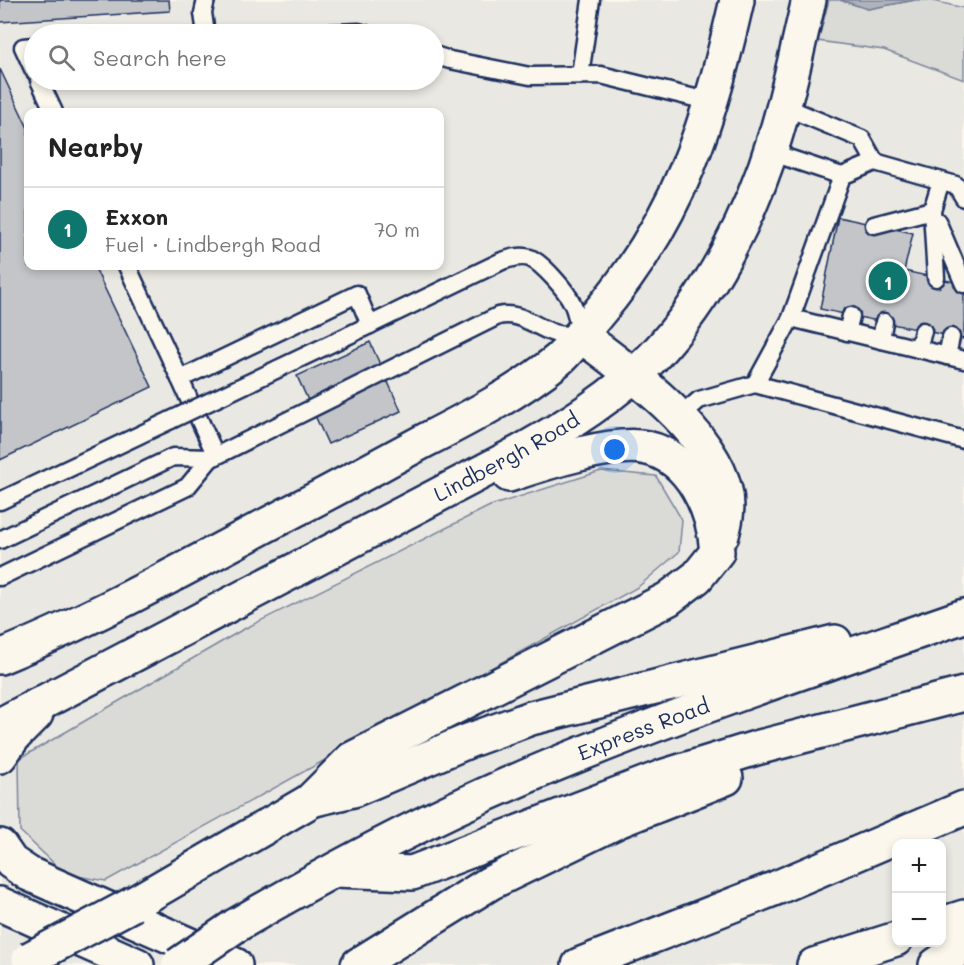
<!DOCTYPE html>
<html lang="en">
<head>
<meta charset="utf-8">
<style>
  :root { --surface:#fff; --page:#f6f6f6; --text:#222; --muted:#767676; --line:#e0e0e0; --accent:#0f766e }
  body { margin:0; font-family:Mali,sans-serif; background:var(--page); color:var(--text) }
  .controls { position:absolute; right:18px; bottom:18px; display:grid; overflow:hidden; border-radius:12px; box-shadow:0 3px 9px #0003 }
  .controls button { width:54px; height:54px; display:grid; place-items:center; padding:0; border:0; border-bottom:2px solid var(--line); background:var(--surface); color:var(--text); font:30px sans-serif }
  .you { position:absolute; left:615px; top:450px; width:21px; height:21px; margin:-15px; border:4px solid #fff; border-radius:50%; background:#1a73e8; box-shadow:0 0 0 9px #1a73e833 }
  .badge { display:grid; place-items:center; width:39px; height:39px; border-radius:50%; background:var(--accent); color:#fff; font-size:20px; font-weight:700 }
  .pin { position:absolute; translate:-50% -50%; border:3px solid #fff; box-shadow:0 2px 6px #0006 }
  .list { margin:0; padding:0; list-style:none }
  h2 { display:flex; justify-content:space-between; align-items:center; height:78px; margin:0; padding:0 24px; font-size:26px }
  h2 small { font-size:20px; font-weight:400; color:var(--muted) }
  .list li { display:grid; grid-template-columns:39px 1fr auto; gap:18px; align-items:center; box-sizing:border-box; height:84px; padding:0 24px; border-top:2px solid var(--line) }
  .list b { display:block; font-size:22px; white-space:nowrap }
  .list p { margin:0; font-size:20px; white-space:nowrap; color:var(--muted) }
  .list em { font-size:20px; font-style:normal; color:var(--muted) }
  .icon { flex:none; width:33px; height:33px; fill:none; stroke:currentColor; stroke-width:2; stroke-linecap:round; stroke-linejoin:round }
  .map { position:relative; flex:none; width:964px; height:965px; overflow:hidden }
  .search { position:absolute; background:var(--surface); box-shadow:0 3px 9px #0003; left:24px; top:24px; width:420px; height:66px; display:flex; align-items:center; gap:15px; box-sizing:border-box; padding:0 21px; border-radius:33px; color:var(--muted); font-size:22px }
  .panel { position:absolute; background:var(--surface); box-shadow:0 3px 9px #0003; left:24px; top:108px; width:420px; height:162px; border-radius:12px }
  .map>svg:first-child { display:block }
  .built { fill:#eae8e2; fill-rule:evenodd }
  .green { fill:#dadad7; stroke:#7a849a; stroke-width:1.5 }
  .water { fill:#afb3bb; stroke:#747e96; stroke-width:1.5 }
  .building { fill:#c3c5c9; stroke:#1b2f5e; stroke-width:1.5 }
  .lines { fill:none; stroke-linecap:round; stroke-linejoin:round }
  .service-casing { stroke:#1b2f5e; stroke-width:21 }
  .tertiary-casing { stroke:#1b2f5e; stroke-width:38 }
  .service { stroke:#fbf7ec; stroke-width:16 }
  .tertiary { stroke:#fbf7ec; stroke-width:33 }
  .service-bridge-casing { stroke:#1b2f5e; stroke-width:21; stroke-linecap:butt }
  .tertiary-bridge-casing { stroke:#1b2f5e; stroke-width:38; stroke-linecap:butt }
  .service-bridge { stroke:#fbf7ec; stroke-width:16 }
  .tertiary-bridge { stroke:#fbf7ec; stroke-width:33 }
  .labels { text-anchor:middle; stroke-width:5; stroke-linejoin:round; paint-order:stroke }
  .street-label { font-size:21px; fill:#1b2f5e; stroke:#fbf7ec }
</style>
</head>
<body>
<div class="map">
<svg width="964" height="965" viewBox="0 0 964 965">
  <rect width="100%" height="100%" fill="#fbf7ec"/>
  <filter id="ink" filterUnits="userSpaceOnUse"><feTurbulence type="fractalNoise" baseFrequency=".0167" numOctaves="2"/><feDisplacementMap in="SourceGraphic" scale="12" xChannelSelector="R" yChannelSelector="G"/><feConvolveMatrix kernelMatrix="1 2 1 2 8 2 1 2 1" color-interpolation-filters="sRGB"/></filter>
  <g filter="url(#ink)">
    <path class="built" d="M 0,0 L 964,0 L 964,965 L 0,965 ZM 34,34 L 434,34 L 434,80 L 34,80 ZM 28,112 L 440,112 L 440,266 L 28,266 ZM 896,844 L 942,844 L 942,942 L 896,942 Z"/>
    <g class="green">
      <path d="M 829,0 L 840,0 L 868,9 L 915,0 L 929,0 L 964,8 L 964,80 L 884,50 L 818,41 Z"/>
      <path d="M 601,471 L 656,476 L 682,520 L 679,552 L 638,587 L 106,881 L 65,874 L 20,831 L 19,759 L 242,630 L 490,506 Z"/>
    </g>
    <path class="water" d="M 840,0 L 915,0 L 868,9 Z"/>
    <g class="building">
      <path d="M 0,0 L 169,0 L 170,11 L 0,22 Z"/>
      <path d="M 0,69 L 28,128 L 28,266 L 94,266 L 152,387 L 0,460 Z"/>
      <path d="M 838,217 L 913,233 L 904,271 L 964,284 L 964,339 L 820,309 Z"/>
      <path d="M 370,342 L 401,411 L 328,444 L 297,376 Z"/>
    </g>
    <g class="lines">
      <g class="service-casing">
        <g id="service">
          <path d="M 206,34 L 203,13 L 206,0"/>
          <path d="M 310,34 L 359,32 L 366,34"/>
          <path d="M 34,46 L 23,47 L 34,71"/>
          <path d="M 434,55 L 450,60 L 530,76 L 601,75 L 711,102"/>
          <path d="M 580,75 L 591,0"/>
          <path d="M 39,80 L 54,112"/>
          <path d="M 783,106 L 862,139 L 875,162"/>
          <path d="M 770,152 L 842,176 L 875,162 L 956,185 L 964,198"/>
          <path d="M 937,221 L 964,284"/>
          <path d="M 874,225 L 932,210"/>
          <path d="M 127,266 L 180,379 L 357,294 L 370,325"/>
          <path d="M 936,278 L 932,210 L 941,181"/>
          <path d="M 791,318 L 964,360"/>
          <path d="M 847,332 L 851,316"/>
          <path d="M 881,340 L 884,322"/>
          <path d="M 918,349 L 923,331"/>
          <path d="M 947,356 L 951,337"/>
          <path d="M 180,379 L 189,399"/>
          <path d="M 755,384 L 791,318 L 842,176"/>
          <path d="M 678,418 L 699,400 L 755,384 L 964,440"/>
          <path d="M 199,419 L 216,456"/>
          <path d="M 0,501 L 171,420"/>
          <path d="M 0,540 L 173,457 L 211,458 L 216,456 L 498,316 C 518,311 533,325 551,332 C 561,336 570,335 580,335 C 578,324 577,312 572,303 C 567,291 542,263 530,258 C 521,255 511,258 502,261 L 349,335"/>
          <path d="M 0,577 L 187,487 L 211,458"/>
        </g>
      </g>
      <g class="tertiary-casing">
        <g id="tertiary">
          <path d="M 580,335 C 628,370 711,430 725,490 C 729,505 726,520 722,535"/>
          <path d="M 0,657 C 102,616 198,561 295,510 C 338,488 381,464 424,441 C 469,418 519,392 558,360 C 572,348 584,330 596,316 C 680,218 709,123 737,0"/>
          <path id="s1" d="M 0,725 L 520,452 C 567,426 615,396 653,357 C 709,298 752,214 775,137 C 789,92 798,45 809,0"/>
          <path d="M 0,756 L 15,735 L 36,714"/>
          <path d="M 311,800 L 353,790 L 468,741 L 531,718 L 835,642"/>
          <path d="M 0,846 L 11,862 L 29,874 L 235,965"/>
          <path d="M 335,870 L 412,873 L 665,776 L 756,748 L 964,694"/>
          <path d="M 0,904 L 137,965"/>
          <path d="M 133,904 L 310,801 L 352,759 L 668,599 L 697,577 L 717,552 C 714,511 692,458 647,448 C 615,440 541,464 509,475"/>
          <path d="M 942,924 L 964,917"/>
          <path id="s2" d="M 235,926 C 315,879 398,834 484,795 C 640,725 803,672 964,616"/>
          <path d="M 358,965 L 490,883 L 620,820 L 726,778"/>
          <path d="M 579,965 L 776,888 L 964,808"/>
          <path d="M 814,965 L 896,939"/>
          <path d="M 936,965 L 964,946"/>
        </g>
      </g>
      <use href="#service" class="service"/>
      <use href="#tertiary" class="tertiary"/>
      <g class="service-bridge-casing">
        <path id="service-bridge" d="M 171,420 L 349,335"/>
      </g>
      <g class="tertiary-bridge-casing">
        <g id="tertiary-bridge">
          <path d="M 29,959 L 133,904"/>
          <path d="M 178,965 L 235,926"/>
        </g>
      </g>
      <use href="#service-bridge" class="service-bridge"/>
      <use href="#tertiary-bridge" class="tertiary-bridge"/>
    </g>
  </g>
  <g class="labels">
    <g class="street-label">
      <text dy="7" stroke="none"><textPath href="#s1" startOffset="573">Lindbergh Road</textPath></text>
      <text dy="7" stroke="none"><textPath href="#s2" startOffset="454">Express Road</textPath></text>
    </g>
  </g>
</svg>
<div class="controls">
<button>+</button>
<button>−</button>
</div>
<div class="you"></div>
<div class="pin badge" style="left:888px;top:281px">1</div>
<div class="search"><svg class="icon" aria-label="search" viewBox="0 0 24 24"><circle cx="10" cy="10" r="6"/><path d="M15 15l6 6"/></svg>Search here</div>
<section class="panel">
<h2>Nearby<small></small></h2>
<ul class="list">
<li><span class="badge">1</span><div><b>Exxon</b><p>Fuel · Lindbergh Road</p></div><em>70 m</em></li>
</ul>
</section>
</div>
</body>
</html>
